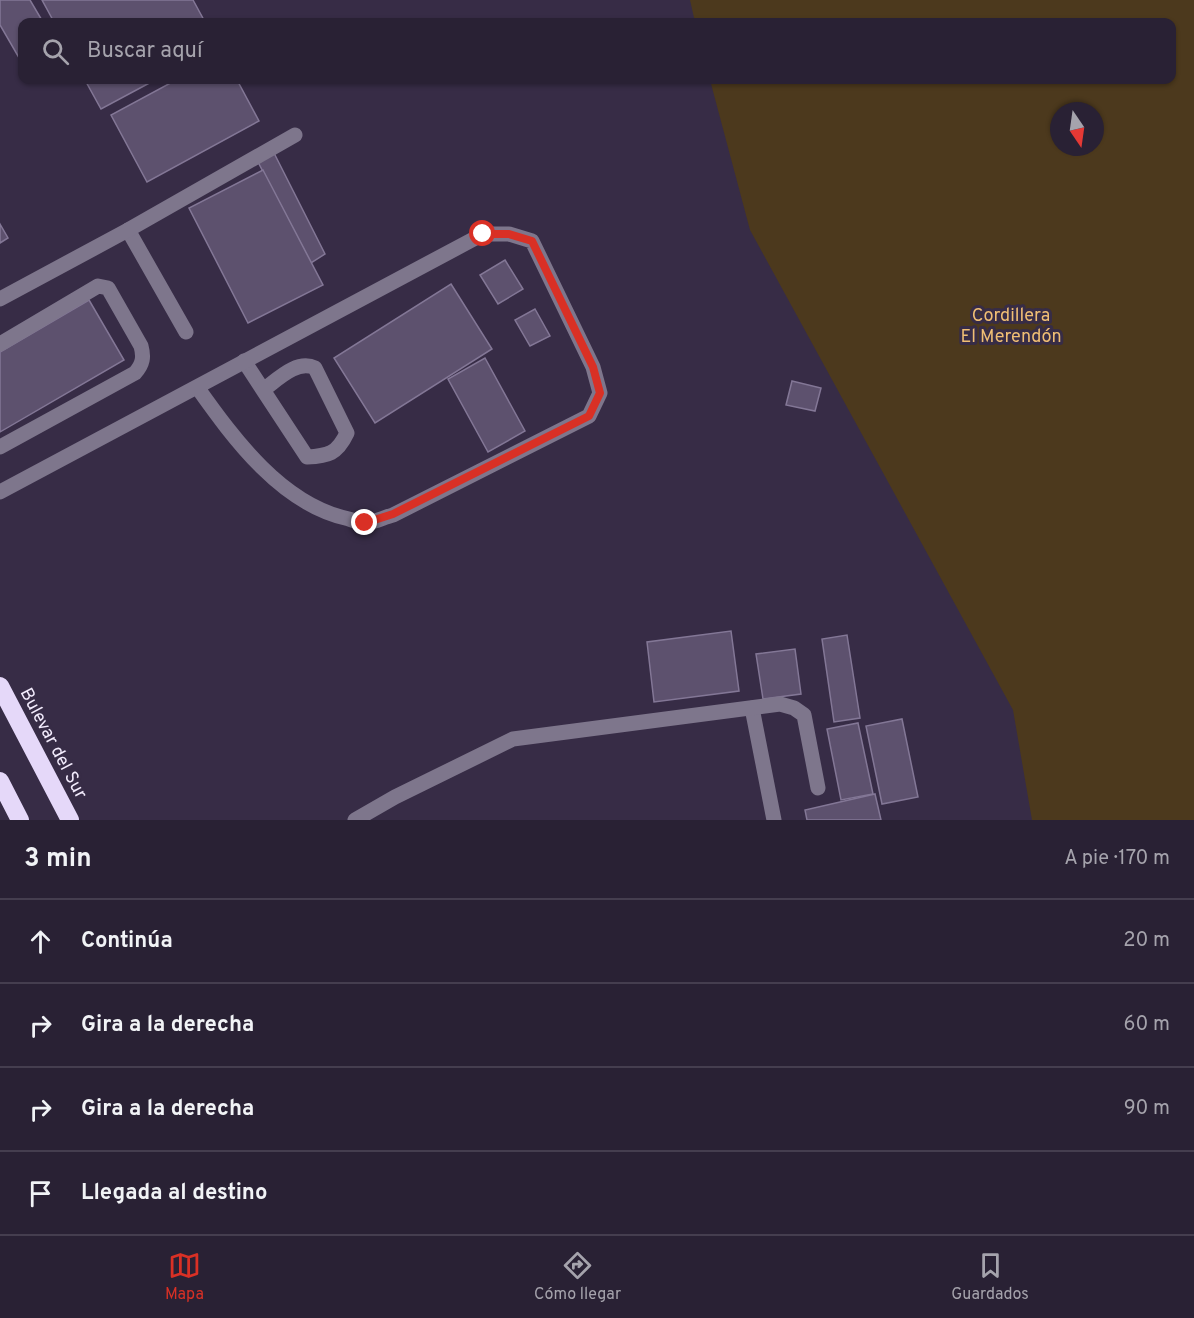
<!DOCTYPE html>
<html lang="es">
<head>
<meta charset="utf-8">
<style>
  :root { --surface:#292134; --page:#352e40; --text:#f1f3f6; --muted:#a5a3ac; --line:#453e4f; --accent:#d93025 }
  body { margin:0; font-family:Overpass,sans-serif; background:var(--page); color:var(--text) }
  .compass { position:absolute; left:1050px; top:102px; width:54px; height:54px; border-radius:50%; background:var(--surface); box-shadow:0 2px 4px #0004; rotate:167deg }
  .stop { position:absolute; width:18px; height:18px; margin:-14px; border:4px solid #d93025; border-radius:50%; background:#fff }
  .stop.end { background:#d93025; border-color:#fff; box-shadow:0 2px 6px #0008 }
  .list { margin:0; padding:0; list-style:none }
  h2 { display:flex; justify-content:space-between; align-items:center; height:78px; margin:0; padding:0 24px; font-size:26px }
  h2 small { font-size:20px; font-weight:400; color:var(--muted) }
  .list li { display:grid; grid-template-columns:39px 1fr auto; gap:18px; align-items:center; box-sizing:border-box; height:84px; padding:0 24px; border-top:2px solid var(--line) }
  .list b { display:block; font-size:22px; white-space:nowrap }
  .list em { font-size:20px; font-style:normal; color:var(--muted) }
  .icon { flex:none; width:33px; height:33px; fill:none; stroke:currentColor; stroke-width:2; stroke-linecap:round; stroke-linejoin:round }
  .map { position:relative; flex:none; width:1194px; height:820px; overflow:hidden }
  .search { position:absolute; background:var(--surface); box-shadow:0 2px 4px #0004; left:18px; right:18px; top:18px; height:66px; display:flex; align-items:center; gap:15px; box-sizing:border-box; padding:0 21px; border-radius:12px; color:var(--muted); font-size:22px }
  .sheet { height:414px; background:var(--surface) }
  nav { display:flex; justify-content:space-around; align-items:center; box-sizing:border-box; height:84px; border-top:2px solid var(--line); background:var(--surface); font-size:16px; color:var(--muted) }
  nav a { display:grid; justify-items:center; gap:3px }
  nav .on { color:var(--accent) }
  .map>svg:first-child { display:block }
  .green { fill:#4c391d; fill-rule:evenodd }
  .building { fill:#5d516e; stroke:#837796; stroke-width:1.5 }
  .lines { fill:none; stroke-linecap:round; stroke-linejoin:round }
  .minor { stroke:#7e768c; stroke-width:15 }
  .highway { stroke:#e5d8f9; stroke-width:18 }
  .route { stroke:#d93025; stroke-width:8 }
  .labels { text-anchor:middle; stroke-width:6; stroke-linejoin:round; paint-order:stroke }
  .park-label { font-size:18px; fill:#f0be74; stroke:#372c46 }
  .street-label { font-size:18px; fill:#f3ecfd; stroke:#372c46 }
</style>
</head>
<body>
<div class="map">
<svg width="1194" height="820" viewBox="0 0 1194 820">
  <rect width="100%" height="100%" fill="#372c46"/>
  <path class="green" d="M 690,0 L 1194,0 L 1194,820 L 1032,820 L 1013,710 L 750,230 L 710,80 L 1172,80 L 1172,22 L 695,22 ZM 1059,111 L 1095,111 L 1095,147 L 1059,147 Z"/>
  <g class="building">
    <path d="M 0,0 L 30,0 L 43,22 L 22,22 L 22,63 L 0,25 Z"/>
    <path d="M 42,0 L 193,0 L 205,22 L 54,22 Z"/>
    <path d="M 85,80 L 155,80 L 101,109 Z"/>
    <path d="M 176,80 L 237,80 L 259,121 L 147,182 L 111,115 Z"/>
    <path d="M 274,153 L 325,254 L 311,263 L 258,162 Z"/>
    <path d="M 263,170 L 323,285 L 248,323 L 189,208 Z"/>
    <path d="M 0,224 L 8,238 L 0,243 Z"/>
    <path d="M 505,260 L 523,289 L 498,304 L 480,275 Z"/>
    <path d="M 451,284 L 492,349 L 375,423 L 334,358 Z"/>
    <path d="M 89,300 L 124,360 L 0,432 L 0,352 Z"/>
    <path d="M 535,309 L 550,336 L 530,346 L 515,320 Z"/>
    <path d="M 485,358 L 525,431 L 488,452 L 448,379 Z"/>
    <path d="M 792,381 L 821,388 L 815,411 L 786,405 Z"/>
    <path d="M 731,631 L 739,691 L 654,702 L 647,642 Z"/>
    <path d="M 847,635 L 860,718 L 834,722 L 822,639 Z"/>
    <path d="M 795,649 L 801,694 L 763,699 L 756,654 Z"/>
    <path d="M 902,719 L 918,797 L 882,804 L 866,726 Z"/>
    <path d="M 858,723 L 873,794 L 841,800 L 827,729 Z"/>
    <path d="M 875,794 L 881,820 L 807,820 L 805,810 Z"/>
  </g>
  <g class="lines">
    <g class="minor">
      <path d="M 128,230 L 186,332"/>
      <path d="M 0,299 L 128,230 L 295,135"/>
      <path d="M 0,344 L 98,286 L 108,288 L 141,346 C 144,357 143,364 135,373 L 0,447"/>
      <path d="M 244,361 L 307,457 C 328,456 337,454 347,433 L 315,368 C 297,359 277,380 263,390"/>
      <path d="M 0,492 C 161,406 322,320 483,234 L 509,234 L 532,241 L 593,367 L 600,393 L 589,416 L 393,515 C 385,517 375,522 367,523 C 361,523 354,521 349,519 C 282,505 234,439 197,387"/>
      <path d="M 752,708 L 774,820"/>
      <path d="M 355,820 L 395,797 L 513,739 L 780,704 L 794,708 L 804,715 L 818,788"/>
    </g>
    <g class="highway">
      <path d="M 0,686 L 70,820"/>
      <path d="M 0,781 L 20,820"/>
    </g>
  </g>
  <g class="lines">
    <path class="route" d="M 365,523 L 393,514 L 589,416 L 600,393 L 593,367 L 532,241 L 509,234 L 483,234"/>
  </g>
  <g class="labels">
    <g class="park-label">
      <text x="1011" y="321">Cordillera<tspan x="1011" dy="21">El Merendón</tspan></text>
    </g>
    <g class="street-label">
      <text transform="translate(54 743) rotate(62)" y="6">Bulevar del Sur</text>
    </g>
  </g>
</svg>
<svg class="compass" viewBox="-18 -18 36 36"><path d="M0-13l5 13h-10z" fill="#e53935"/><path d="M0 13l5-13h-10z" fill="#a5a3ac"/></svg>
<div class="stop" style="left:483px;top:234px"></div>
<div class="stop end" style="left:365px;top:523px"></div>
<div class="search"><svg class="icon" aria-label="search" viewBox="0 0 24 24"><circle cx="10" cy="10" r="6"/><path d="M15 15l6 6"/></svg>Buscar aquí</div>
</div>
<section class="sheet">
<h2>3 min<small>A pie · 170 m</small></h2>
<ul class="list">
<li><svg class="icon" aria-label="ahead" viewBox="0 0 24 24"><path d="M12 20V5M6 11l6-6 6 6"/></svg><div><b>Continúa</b></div><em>20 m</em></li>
<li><svg class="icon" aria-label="right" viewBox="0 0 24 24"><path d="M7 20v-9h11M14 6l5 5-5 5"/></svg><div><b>Gira a la derecha</b></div><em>60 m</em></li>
<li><svg class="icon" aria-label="right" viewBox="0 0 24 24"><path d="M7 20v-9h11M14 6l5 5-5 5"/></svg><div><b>Gira a la derecha</b></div><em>90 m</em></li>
<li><svg class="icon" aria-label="arrive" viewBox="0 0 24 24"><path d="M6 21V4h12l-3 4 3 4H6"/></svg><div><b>Llegada al destino</b></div></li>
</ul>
</section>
<nav>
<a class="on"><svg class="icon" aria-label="map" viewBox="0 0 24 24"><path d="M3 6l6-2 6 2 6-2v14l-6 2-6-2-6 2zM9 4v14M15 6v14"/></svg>Mapa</a>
<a><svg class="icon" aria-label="directions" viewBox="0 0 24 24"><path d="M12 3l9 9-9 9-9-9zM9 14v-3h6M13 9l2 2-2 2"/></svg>Cómo llegar</a>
<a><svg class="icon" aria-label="saved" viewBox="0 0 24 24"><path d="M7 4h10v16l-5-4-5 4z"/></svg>Guardados</a>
</nav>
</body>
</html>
